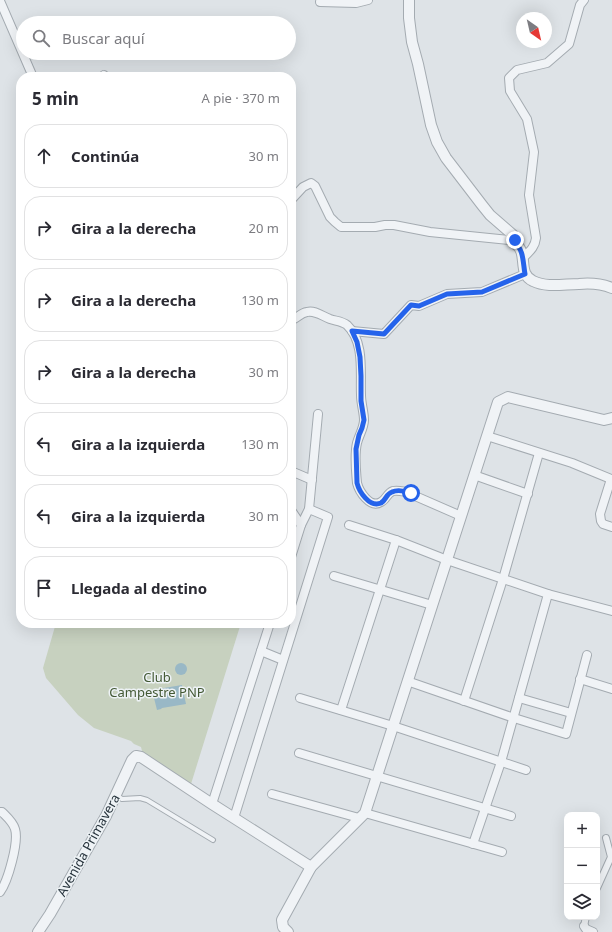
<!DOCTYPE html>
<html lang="es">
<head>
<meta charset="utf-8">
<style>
  :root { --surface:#fff; --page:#f7f7f7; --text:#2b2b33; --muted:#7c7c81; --line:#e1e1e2 }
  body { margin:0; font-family:"Noto Sans",sans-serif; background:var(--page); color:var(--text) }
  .controls { position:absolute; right:12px; bottom:12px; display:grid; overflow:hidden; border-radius:8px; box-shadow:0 4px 16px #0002 }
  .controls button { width:36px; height:36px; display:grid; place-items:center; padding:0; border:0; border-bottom:1px solid var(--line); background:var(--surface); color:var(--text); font:20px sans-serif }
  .compass { position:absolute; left:516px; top:12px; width:36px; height:36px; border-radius:50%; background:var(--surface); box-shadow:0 4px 16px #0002; rotate:146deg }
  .stop { position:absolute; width:12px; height:12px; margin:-9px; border:3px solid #2563eb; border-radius:50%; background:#fff }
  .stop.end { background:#2563eb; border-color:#fff; box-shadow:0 1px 4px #0008 }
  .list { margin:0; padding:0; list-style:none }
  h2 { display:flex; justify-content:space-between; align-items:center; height:52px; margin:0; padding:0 16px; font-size:17px }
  h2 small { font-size:13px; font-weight:400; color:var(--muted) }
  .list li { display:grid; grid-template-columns:26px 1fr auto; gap:12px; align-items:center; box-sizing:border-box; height:64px; margin:0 8px 8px; padding:0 8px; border:1px solid var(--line); border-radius:16px }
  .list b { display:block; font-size:15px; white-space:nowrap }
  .list em { font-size:13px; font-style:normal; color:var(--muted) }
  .icon { flex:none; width:22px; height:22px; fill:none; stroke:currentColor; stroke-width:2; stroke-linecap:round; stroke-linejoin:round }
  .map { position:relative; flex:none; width:612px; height:932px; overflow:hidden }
  .search { position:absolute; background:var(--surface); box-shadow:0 4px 16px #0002; left:16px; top:16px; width:280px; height:44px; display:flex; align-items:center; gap:10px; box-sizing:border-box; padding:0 14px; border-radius:22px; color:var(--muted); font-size:15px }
  .panel { position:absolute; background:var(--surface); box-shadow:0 4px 16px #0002; left:16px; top:72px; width:280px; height:556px; border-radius:16px }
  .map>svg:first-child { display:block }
  .green { fill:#c7d1bf }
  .water { fill:#99b8c6 }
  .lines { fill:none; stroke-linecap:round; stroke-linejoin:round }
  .service-casing { stroke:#a4abb1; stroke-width:6 }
  .pedestrian-casing { stroke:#a4abb1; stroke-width:8 }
  .minor-casing { stroke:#a4abb1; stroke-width:10 }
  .tertiary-casing { stroke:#a4abb1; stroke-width:12 }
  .service { stroke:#f0f3f6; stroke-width:4 }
  .pedestrian { stroke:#f0f3f6; stroke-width:6 }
  .minor { stroke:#f0f3f6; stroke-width:8 }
  .tertiary { stroke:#f0f3f6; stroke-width:10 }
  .route { stroke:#2563eb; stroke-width:5 }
  .labels { text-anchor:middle; stroke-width:3; stroke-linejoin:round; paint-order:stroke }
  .park-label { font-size:13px; fill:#435935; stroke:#edf2f5 }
  .street-label { font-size:13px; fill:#28343d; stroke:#edf2f5 }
</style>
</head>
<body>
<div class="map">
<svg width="612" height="932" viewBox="0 0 612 932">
  <rect width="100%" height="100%" fill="#dee3e7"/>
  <path class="green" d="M 56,623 L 241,623 L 191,784 L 143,755 L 141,747 L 134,744 L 131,741 L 94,728 L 78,715 L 46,678 L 43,668 Z"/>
  <g class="water">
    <circle cx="181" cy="669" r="6"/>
    <path d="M 182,685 L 186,704 L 162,708 L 161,709 L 157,710 L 152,690 Z"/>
  </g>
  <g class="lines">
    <g class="service-casing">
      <path id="service" d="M 116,795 L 122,799 L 140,798 L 147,800 L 213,840"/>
    </g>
    <g class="pedestrian-casing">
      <g id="pedestrian">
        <path d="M 597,888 L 611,857 L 606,838"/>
        <path d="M 584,926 L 586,917"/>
      </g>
    </g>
    <g class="minor-casing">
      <g id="minor">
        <path d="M 0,1 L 33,77"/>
        <path d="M 320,2 L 356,3 L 368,0"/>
        <path d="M 103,77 L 104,75"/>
        <path d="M 291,200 L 303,187 L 311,183 L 315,186 L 330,217 L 335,222 L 341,227 L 375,227 L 385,225 L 394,225 L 430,232 L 509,240 L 514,243"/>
        <path d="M 523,258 C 530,251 535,247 536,238 L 529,195 L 534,152 L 527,119 L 510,91 L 509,78 L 517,70 L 547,63 L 569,44 L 580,5 L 584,0"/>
        <path d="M 291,320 C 297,319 300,313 307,312 C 315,310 322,316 330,319 C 336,321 342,321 347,325 C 365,342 360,373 361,395 C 361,404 364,412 364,420 C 364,428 359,435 357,443 C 354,456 356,470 357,483 C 359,491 370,509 381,502 C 386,500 387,493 393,491 C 397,490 401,491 406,492 L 461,516"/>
        <path d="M 352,331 L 384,334 L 411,305 L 419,306 L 447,294 L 482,292 L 525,274"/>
        <path d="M 487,436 L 572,463 L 611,479 L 600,514 L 601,521 L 603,524 L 612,527"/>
        <path d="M 291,471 L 312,480"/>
        <path d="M 474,475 L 528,494"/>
        <path d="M 291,510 L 301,525 L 291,557"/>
        <path d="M 301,525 L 309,509 L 318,414"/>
        <path d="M 349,525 L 396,540 L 447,560 L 548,594 L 612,611"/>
        <path d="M 334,576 L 432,605"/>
        <path d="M 261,651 L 283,660"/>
        <path d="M 580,679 L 612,689"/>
        <path d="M 407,681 L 514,718 L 566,734 L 587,655"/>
        <path d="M 300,698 L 393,726 L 526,770"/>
        <path d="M 519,698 L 571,713"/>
        <path d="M 464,701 L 503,579 L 539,453"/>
        <path d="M 341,710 L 396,540"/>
        <path d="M 299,753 L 511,816"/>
        <path d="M 272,794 L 359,818"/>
        <path d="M 212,804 L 270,623"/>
        <path d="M 0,812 L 2,812 C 7,817 13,822 15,829 C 19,842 8,881 0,892"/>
        <path d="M 365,813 L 502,852"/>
        <path d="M 234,818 L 328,517 L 309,509"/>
        <path d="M 473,844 L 501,762 L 548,594"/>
        <path d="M 584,926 L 586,929 L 593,932"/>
      </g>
    </g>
    <g class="tertiary-casing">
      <g id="tertiary">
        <path d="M 409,0 L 409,18 L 412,42 L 418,64 L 431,125 L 437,142 L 446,158 L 482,205 L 490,215 L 513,235 L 514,238 L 514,243 C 530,252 516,273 533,281 C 547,288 564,284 579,284 C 590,283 602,284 612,288"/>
        <path d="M 38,932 L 50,914 L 106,816 L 132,760 L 136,756 L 141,757 L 212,804 L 311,867"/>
        <path d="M 288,932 L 283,927 L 282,920 L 311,867 L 365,813 L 498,402 L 508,397 L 604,420 L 612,418"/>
      </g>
    </g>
    <use href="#service" class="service"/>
    <use href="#pedestrian" class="pedestrian"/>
    <use href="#minor" class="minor"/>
    <use href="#tertiary" class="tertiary"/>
  </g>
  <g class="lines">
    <path class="route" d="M 411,493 C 405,491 398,489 392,492 C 386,494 386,500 381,503 C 369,508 359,491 357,483 L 356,449 L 359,435 L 362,428 L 364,420 L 361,401 L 361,376 L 360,357 L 357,342 L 352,331 L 384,334 L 411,305 L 419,306 L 447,294 L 482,292 L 525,274 C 523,264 524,248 514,243 L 515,240"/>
  </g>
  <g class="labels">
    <g class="park-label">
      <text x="157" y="682">Club<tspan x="157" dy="15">Campestre PNP</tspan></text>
    </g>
    <g class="street-label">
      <text transform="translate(88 845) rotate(-61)" y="5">Avenida Primavera</text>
    </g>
  </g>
</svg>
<div class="controls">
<button>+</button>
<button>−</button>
<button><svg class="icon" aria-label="layers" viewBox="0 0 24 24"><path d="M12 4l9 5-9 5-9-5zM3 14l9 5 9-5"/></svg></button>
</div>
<svg class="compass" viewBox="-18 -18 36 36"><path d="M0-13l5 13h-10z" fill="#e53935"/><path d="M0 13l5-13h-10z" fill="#7c7c81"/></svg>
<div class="stop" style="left:411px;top:493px"></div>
<div class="stop end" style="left:515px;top:240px"></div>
<div class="search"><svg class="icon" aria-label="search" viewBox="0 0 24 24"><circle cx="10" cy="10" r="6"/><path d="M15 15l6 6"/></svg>Buscar aquí</div>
<section class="panel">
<h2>5 min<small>A pie · 370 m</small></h2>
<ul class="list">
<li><svg class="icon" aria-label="ahead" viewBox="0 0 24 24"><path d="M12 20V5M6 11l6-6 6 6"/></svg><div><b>Continúa</b></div><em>30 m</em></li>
<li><svg class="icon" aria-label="right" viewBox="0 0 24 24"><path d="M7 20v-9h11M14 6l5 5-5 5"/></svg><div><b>Gira a la derecha</b></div><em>20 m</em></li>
<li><svg class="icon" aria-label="right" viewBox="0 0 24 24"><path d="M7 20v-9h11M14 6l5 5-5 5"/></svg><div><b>Gira a la derecha</b></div><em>130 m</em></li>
<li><svg class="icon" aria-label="right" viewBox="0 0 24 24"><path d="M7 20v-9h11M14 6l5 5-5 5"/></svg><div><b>Gira a la derecha</b></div><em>30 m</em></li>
<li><svg class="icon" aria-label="left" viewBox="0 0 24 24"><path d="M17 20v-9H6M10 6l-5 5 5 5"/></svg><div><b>Gira a la izquierda</b></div><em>130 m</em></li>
<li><svg class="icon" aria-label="left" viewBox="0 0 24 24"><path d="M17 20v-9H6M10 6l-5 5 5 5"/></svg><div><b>Gira a la izquierda</b></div><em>30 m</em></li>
<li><svg class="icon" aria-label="arrive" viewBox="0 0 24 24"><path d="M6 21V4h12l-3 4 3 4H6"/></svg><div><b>Llegada al destino</b></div></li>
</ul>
</section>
</div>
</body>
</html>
